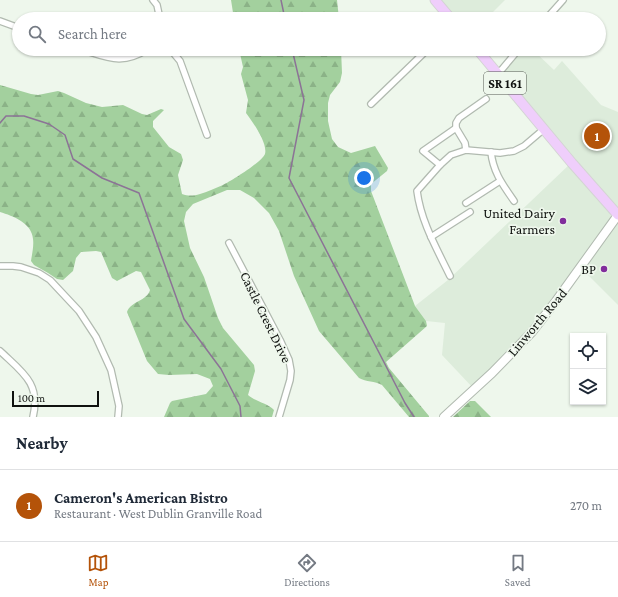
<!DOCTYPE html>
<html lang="en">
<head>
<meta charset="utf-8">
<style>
  :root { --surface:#fff; --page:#f2f2f3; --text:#1f2937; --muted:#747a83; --line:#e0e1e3; --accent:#b45309 }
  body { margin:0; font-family:"Crimson Pro",serif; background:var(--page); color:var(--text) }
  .controls { position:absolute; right:12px; bottom:12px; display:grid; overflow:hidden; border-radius:0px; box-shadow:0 1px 3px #0004 }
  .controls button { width:36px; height:36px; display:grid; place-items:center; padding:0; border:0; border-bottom:1px solid var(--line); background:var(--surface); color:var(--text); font:20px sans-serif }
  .scale { position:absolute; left:12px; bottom:10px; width:87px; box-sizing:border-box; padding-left:4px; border:2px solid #0f120f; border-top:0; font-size:11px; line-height:14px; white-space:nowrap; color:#0f120f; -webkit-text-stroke:3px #eef7ec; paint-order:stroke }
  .you { position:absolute; left:364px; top:178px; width:14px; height:14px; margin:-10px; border:3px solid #fff; border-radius:50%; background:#1a73e8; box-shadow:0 0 0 6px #1a73e833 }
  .badge { display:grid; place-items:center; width:26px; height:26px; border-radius:50%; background:var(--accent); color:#fff; font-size:13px; font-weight:700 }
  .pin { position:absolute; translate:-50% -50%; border:2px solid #fff; box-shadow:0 1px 4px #0006 }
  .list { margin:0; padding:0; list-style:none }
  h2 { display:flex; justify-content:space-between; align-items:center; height:52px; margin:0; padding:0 16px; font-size:17px }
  h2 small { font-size:13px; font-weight:400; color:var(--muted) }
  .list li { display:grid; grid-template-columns:26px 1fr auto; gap:12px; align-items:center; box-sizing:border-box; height:72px; padding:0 16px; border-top:1px solid var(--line) }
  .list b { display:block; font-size:15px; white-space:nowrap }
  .list p { margin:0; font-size:13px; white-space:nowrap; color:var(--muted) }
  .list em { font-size:13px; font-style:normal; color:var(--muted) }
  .icon { flex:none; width:22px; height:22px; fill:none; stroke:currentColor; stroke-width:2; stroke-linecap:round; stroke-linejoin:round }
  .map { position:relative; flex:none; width:618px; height:417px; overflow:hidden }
  .search { position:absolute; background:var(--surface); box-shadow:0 1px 3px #0004; left:12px; right:12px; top:12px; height:44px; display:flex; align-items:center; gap:10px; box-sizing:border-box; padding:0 14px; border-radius:22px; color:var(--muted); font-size:15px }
  .sheet { height:124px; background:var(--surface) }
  nav { display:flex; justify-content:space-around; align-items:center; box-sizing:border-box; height:56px; border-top:1px solid var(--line); background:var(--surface); font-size:11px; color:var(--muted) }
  nav a { display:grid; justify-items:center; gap:2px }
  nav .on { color:var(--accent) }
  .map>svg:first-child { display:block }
  .built { fill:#ddecdb }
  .forest { fill:url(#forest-firs) }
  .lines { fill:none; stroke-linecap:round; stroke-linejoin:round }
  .stream { stroke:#8c7396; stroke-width:1.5 }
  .minor-casing { stroke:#b1bab0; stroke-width:8 }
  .secondary-casing { stroke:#b1bab0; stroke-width:10 }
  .primary-casing { stroke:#d4d4d4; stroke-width:11 }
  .minor { stroke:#fff; stroke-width:5.5 }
  .secondary { stroke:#fff; stroke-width:8 }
  .primary { stroke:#efcefb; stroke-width:9 }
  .poi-dot { fill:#812d9c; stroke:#eef7ec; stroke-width:1.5 }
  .labels { text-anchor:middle; stroke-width:3.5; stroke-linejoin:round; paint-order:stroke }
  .shield { fill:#eef7ec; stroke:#525751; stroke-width:1 }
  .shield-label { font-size:13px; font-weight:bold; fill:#0f120f }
  .poi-label { font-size:14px; fill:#0f120f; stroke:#eef7ec; text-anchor:end }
  .street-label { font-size:14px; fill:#0f120f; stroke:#eef7ec }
</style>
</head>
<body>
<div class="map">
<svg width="618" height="417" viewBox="0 0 618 417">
  <defs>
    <pattern id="forest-firs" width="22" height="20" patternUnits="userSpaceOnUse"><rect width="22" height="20" fill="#a3d09e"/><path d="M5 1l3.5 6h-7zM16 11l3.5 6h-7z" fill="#8bb287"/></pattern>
  </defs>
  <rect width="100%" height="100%" fill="#eef7ec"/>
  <g class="built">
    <path d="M 439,0 L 505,0 L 486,19 L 455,19 Z"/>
    <path d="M 518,49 L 532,49 L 554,70 L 562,61 L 601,105 L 618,112 L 618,305 L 580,267 L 553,304 L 474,389 L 442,355 L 445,323 L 426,321 L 415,306 L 448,280 L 571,163 L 502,69 Z"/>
  </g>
  <g class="forest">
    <path d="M 231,0 L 337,0 L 339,19 L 234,19 Z"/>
    <path d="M 239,49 L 341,49 L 342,73 L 340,82 L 330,95 L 328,103 L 328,121 L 332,139 L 338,147 L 351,153 L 375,146 L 388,168 L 387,171 L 371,184 L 371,191 L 415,306 L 426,321 L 427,326 L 386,362 L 389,368 L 429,416 L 429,417 L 409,417 L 382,385 C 375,381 366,382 359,378 L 319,331 L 294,276 L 279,231 L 269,213 L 254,198 L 240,190 L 227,190 L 193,204 L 186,212 L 184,221 L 190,248 L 204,277 L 218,318 L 223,328 L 254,365 L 255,371 L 248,395 C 256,402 267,403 274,410 L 272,417 L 164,417 L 170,403 L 172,401 L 206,394 L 213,386 L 210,379 L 197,374 L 169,375 L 158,374 L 147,361 L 127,312 C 131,301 147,301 150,290 L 141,272 L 136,271 L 117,281 L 112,278 L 101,252 L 96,251 L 81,252 L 76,258 L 73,271 L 63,280 L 57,279 L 48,273 L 34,265 L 31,261 C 32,254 34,246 33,239 C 32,223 13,216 0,212 L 0,85 L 31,94 L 38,95 L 58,91 L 64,93 L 86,103 L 102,107 L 123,105 L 142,114 L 147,115 L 161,109 L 164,110 L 153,121 L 153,127 L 169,147 L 181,154 L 183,160 L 178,175 L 182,194 C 188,196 193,196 200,194 C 207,192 215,188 223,185 C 231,181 262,162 265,154 C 268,143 252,121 246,113 L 248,100 L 241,74 L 243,67 Z"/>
    <path d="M 470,401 L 475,401 L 491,417 L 453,417 Z"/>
  </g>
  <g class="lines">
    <g class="stream">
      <path d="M 281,0 L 285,19"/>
      <path d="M 292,49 L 304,100 L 289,178 L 405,403 L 414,417"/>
      <path d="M 0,123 L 6,116 L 24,116 L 49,124 L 65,135 L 73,159 L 102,178 L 139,193 L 184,319 L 221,369 L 240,406 L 241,417"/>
    </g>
    <g class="minor-casing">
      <g id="minor">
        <path d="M 153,0 L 157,5 L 160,19"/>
        <path d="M 546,19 L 563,0"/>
        <path d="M 0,21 L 19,28"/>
        <path d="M 80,49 C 107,57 122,66 148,49"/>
        <path d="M 170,49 L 180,61 L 207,135"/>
        <path d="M 498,74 L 519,49"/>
        <path d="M 371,104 L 428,49"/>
        <path d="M 466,150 L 465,143 L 456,128 L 456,123 L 459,118 L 486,99"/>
        <path d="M 491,152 C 493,172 503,185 514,201"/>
        <path d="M 440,165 L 423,151 L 456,128"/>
        <path d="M 466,203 L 500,181"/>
        <path d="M 431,237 L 470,212"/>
        <path d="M 229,243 L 280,340 L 289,360 L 291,371 L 290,380 L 279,417"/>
        <path d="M 0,266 L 13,266 L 21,267 L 39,273 L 50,280 L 79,311 L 96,337 L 111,370 L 119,406 L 118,417"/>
        <path d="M 450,276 C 437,249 421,222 417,191 L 440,165 L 451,155 L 466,150 L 500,153 L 514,151 L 524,146 L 544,129"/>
        <path d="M 0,351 C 22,372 41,383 33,417"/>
      </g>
    </g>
    <g class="secondary-casing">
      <path id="secondary" d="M 444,417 L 492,373 L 532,332 L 556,301 L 618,215"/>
    </g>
    <g class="primary-casing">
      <g id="primary">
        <path d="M 435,0 L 451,19"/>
        <path d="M 477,49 L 572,163 L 618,215"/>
      </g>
    </g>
    <use href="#minor" class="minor"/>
    <use href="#secondary" class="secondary"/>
    <use href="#primary" class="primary"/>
  </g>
  <g class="poi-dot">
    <circle cx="563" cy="221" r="4"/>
    <circle cx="604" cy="269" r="4"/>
  </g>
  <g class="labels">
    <rect class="shield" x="484" y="72" width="42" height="22" rx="3"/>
    <g class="shield-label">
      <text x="505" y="88">SR 161</text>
    </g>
    <g class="poi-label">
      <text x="555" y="218">United Dairy<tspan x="555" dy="16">Farmers</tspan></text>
      <text x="596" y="274">BP</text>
    </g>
    <g class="street-label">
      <text transform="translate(266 317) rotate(64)" y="5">Castle Crest Drive</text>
      <text transform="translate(537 322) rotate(-50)" y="5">Linworth Road</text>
    </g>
  </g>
</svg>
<div class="controls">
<button><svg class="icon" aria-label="locate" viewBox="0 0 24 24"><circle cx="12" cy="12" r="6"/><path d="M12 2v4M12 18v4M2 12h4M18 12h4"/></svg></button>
<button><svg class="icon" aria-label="layers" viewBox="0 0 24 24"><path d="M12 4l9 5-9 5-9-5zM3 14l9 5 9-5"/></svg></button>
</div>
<div class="scale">100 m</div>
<div class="you"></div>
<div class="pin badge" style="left:597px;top:136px">1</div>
<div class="search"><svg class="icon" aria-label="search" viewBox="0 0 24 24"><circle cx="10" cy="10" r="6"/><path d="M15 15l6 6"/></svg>Search here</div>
</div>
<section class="sheet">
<h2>Nearby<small></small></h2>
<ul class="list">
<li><span class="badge">1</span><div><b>Cameron's American Bistro</b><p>Restaurant · West Dublin Granville Road</p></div><em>270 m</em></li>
</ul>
</section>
<nav>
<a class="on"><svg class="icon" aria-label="map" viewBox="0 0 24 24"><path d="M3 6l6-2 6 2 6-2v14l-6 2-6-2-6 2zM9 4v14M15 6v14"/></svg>Map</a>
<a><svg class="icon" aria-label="directions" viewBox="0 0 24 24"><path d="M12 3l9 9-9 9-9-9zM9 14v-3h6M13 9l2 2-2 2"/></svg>Directions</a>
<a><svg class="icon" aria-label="saved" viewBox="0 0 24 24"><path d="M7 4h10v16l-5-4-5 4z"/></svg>Saved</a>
</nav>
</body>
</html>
